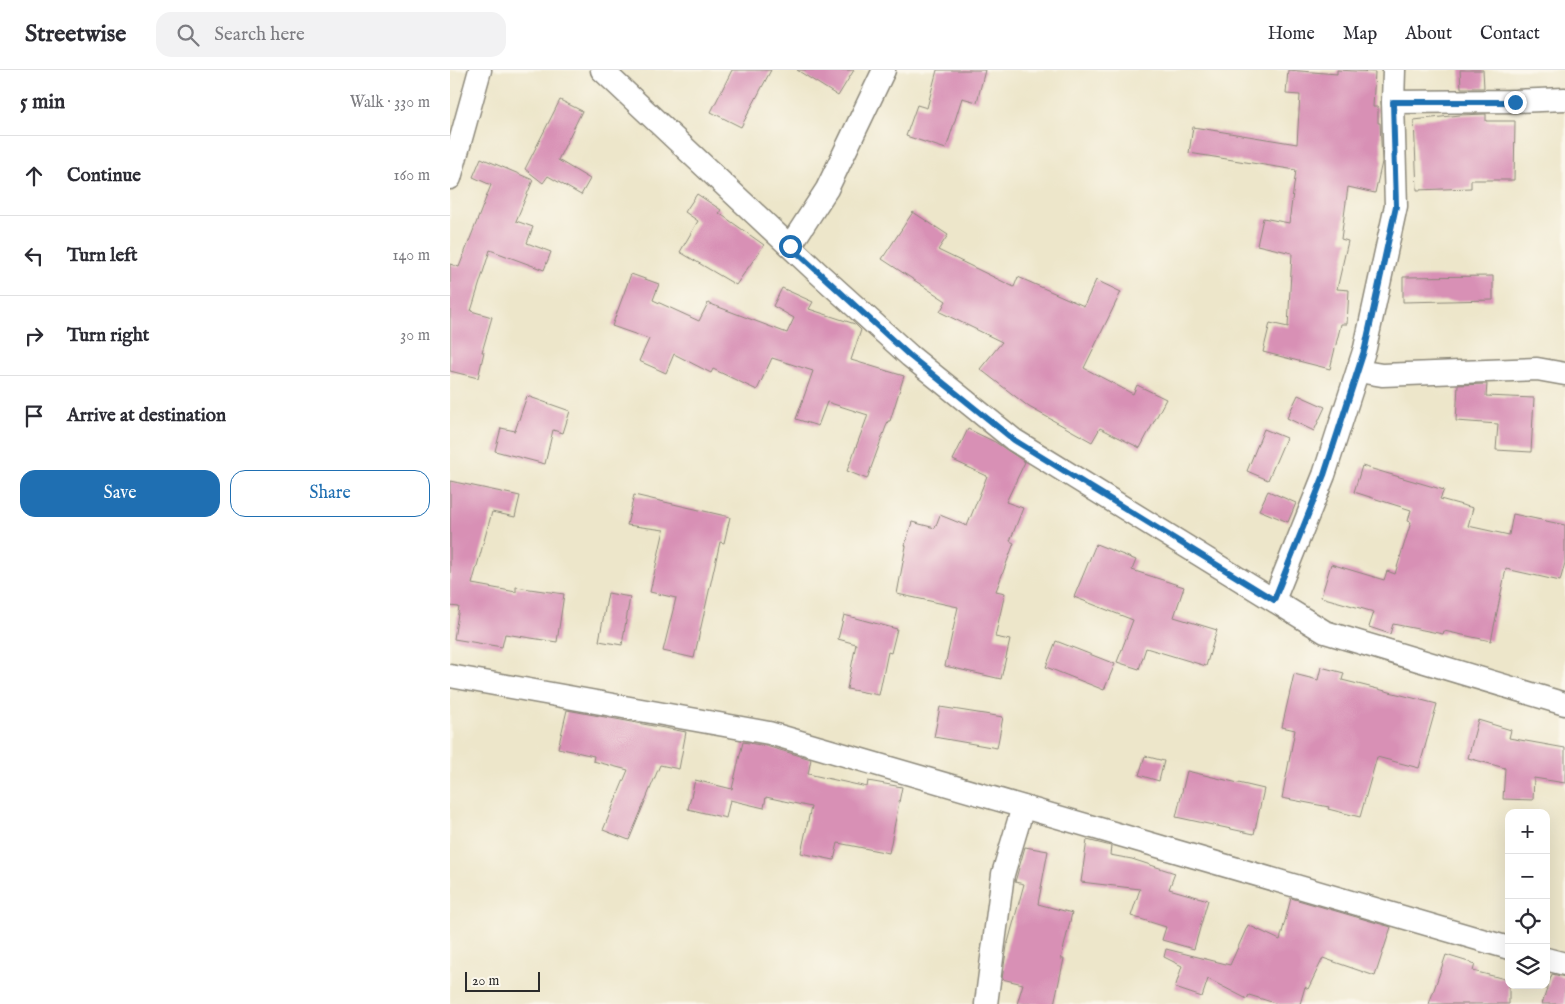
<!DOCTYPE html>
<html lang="en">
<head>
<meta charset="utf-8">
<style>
  :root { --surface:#fff; --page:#f2f2f3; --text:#2b2b33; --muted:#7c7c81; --line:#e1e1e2; --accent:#1f6fb2 }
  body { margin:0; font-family:"IM FELL English",serif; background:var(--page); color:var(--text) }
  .controls { position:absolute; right:15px; bottom:15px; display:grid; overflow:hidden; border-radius:10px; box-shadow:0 5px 20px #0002 }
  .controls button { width:45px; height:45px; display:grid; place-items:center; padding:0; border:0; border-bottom:1px solid var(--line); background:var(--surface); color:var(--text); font:25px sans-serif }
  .scale { position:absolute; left:15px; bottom:12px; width:75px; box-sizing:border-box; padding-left:5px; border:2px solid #2b2b2b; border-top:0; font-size:14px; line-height:18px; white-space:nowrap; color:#2b2b2b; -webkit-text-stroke:4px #fbf7ec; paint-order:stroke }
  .stop { position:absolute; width:15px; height:15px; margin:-11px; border:4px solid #1f6fb2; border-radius:50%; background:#fff }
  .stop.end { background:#1f6fb2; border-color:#fff; box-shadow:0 1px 5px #0008 }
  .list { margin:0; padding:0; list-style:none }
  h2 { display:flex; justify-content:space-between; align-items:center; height:65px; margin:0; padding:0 20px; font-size:21px }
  h2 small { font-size:16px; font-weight:400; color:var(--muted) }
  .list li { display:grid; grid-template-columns:32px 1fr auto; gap:15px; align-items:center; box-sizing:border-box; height:80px; padding:0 20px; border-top:1px solid var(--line) }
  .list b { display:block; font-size:19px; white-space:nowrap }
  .list em { font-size:16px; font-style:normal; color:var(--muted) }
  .actions { display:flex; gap:10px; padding:15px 20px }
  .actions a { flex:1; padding:11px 0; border:1px solid var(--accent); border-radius:15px; text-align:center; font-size:18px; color:var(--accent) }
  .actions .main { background:var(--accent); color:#fff }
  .icon { flex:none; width:28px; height:28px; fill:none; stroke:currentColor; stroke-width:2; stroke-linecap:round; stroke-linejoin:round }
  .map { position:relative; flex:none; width:1115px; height:934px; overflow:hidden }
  header { display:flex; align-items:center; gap:30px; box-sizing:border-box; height:70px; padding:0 25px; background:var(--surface); border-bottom:1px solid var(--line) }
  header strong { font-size:24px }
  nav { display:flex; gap:28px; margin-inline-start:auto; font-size:18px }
  .search { width:350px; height:45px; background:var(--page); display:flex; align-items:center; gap:12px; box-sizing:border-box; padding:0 18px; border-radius:15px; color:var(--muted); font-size:19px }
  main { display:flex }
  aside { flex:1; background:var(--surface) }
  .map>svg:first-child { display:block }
  .building { fill:#d890b5 }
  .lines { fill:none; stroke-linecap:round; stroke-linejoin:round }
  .street-casing { stroke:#8c887a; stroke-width:25 }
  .street { stroke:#fff; stroke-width:22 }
  .route { stroke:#1f6fb2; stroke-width:6 }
</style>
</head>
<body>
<header>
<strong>Streetwise</strong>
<div class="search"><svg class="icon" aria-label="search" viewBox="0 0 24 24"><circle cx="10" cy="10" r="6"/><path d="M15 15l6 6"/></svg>Search here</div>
<nav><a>Home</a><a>Map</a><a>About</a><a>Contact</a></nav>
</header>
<main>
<aside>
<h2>5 min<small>Walk · 330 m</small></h2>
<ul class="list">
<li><svg class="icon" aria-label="ahead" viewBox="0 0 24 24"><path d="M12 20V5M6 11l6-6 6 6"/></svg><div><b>Continue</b></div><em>160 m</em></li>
<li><svg class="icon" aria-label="left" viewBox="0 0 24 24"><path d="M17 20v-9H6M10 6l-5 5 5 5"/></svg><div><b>Turn left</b></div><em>140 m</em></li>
<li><svg class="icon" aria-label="right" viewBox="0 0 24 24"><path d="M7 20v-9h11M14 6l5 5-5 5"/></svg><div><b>Turn right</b></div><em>30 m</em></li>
<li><svg class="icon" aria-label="arrive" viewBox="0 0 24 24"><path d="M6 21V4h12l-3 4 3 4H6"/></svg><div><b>Arrive at destination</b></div></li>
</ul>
<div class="actions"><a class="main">Save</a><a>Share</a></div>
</aside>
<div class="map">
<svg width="1115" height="934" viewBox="0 0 1115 934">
  <rect width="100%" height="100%" fill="#fbf7ec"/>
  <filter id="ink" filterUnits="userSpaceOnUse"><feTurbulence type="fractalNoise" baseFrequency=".02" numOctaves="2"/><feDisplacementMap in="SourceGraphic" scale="10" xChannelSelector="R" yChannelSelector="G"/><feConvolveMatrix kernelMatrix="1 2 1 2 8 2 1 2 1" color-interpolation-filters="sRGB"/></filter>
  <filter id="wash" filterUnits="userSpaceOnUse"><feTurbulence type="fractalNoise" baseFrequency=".0096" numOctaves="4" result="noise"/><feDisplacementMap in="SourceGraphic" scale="20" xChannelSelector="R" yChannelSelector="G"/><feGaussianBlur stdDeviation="1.12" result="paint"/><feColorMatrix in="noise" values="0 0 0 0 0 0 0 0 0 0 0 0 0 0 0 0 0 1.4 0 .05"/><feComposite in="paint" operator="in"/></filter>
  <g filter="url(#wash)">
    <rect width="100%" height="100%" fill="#ede6ca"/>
    <g id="blocks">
      <g class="building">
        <path d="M 282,0 L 321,0 L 291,57 L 261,42 Z"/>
        <path d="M 347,0 L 404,0 L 388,26 Z"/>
        <path d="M 487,0 L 535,0 L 527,32 L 512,28 L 496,79 L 456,66 L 467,35 L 477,38 Z"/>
        <path d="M 838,0 L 887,4 L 887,0 L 925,2 L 923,37 L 928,37 L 928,53 L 930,53 L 932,92 L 925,123 L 898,117 L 891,169 L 898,171 L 887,219 L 899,220 L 897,254 L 891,254 L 880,299 L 813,282 L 820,253 L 838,257 L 842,183 L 807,175 L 813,148 L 839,153 L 846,100 L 739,83 L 743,57 L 847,74 L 850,25 L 836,24 Z"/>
        <path d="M 1010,0 L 1033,0 L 1034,18 L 1011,18 Z"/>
        <path d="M 110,30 L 132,41 L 108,90 L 140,109 L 131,125 L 98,106 L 93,113 L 75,99 Z"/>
        <path d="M 1036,44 L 1036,51 L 1065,51 L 1064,110 L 1021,110 L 1021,118 L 967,120 L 964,50 L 1010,45 Z"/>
        <path d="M 31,88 L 83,110 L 66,151 L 83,157 L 77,173 L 101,182 L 94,200 L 40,180 L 21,241 L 42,247 L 32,282 L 34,282 L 28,308 L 0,301 L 0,194 L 9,197 L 41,115 L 23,107 Z"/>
        <path d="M 247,124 L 271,140 L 269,143 L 314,175 L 286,215 L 230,182 L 248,151 L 235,142 Z"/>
        <path d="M 463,142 L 498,165 L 488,180 L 564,217 L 568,207 L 634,236 L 646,210 L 671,222 L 634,298 L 683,324 L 687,315 L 716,329 L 690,378 L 650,358 L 642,372 L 579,337 L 530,299 L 552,272 L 490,242 L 496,231 L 432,189 Z"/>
        <path d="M 181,204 L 209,214 L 203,230 L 249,251 L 258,233 L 337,263 L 344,248 L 323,236 L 332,218 L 363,232 L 359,239 L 405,254 L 411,260 L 401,290 L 454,306 L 440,351 L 438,351 L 417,409 L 397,401 L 418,345 L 377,332 L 368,356 L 346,349 L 363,301 L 322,288 L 307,320 L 263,299 L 261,303 L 224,284 L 216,303 L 189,291 L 199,269 L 162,256 Z"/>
        <path d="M 1043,206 L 1043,230 L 953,232 L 953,207 Z"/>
        <path d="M 1037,314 L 1036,326 L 1084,328 L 1081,382 L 1046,380 L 1048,354 L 1006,351 L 1008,315 Z"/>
        <path d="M 848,325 L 875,337 L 864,361 L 837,348 Z"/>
        <path d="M 77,326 L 120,341 L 113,363 L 103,360 L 95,394 L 45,381 L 51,358 L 65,361 Z"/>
        <path d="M 518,359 L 545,372 L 575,392 L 556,432 L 573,438 L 560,471 L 564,473 L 546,521 L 555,523 L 545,567 L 560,570 L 551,609 L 495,596 L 508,537 L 447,524 L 456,476 L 455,475 L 462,452 L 485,458 L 490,445 L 517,456 L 537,406 L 503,390 Z"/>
        <path d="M 814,359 L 836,368 L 818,410 L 797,401 Z"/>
        <path d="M 912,396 L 994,420 L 990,429 L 1023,438 L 1018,456 L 1059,465 L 1063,444 L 1115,455 L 1115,493 L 1110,511 L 1056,499 L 1041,571 L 994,561 L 993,564 L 943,554 L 940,564 L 919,557 L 924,542 L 871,527 L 881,494 L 934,510 L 937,501 L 945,504 L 961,452 L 958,451 L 961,440 L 904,422 Z"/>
        <path d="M 0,411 L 70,426 L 65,447 L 42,442 L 22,514 L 66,522 L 66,517 L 114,524 L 107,572 L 55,564 L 52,577 L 4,569 L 9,537 L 0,536 Z"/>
        <path d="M 818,421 L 846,433 L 838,452 L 809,440 Z"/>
        <path d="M 184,425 L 280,447 L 274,473 L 270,472 L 244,588 L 213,581 L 226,528 L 200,522 L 214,460 L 177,455 Z"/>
        <path d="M 646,474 L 686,490 L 682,500 L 734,517 L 724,547 L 767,560 L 756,596 L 696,578 L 689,599 L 667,592 L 683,550 L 624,527 Z"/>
        <path d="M 158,523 L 180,527 L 172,575 L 149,571 Z"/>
        <path d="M 394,545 L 447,559 L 441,583 L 438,582 L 429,625 L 397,619 L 406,574 L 388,569 Z"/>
        <path d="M 606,571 L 665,594 L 654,620 L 596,597 Z"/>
        <path d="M 871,597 L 894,603 L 892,610 L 987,634 L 969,698 L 927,687 L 910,747 L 878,739 L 879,737 L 832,728 L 845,660 L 832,657 L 844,604 L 868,610 Z"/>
        <path d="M 490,637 L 553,647 L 547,678 L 484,667 Z"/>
        <path d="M 117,640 L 236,662 L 229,699 L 210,695 L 179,770 L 153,760 L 178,700 L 143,691 L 144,686 L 108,678 Z"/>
        <path d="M 1028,650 L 1061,660 L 1059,668 L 1115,678 L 1115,713 L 1084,708 L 1083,730 L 1053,729 L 1055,698 L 1018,688 Z"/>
        <path d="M 293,672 L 316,676 L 361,689 L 358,704 L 417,717 L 418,711 L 452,717 L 439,783 L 388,773 L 384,790 L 351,783 L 361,737 L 316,727 L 314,738 L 280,730 L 276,748 L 238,739 L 245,710 L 282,719 Z"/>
        <path d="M 695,686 L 714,691 L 709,711 L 689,705 Z"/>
        <path d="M 737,701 L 814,719 L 804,764 L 726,747 Z"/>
        <path d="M 637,770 L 661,776 L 660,785 L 682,789 L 725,803 L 719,819 L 758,830 L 744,879 L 712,870 L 716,857 L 681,846 L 690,819 L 631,812 Z"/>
        <path d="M 575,777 L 598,781 L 588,834 L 622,843 L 611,889 L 614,889 L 604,934 L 567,934 L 573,914 L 552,909 L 557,876 L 574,814 L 565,812 Z"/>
        <path d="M 841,828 L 941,857 L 925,906 L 873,888 L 858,919 L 855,917 L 850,934 L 828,934 L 799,925 L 797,929 L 758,909 L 752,927 L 725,918 L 732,896 L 714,887 L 716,879 L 780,895 L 798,855 L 830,870 Z"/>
        <path d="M 996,885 L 1025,894 L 1023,901 L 1059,910 L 1059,934 L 979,934 Z"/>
        <path d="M 1102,904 L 1115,907 L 1115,934 L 1092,934 Z"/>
      </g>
    </g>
  </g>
  <g filter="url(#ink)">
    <use href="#blocks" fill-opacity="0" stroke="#8c887a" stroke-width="1"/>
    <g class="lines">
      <g class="street-casing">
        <g id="street">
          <path d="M 152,0 L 367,202 L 460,286 L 564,370 L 875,562 L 1115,634"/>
          <path d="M 944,0 L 943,32 L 1065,31 L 1115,29"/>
          <path d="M 0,108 L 30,0"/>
          <path d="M 340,176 L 377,119 L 434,0"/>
          <path d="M 908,301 L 932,305 L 1087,299 L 1115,304"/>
          <path d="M 824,530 L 874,405 L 915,278 L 946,136 L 943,32"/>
          <path d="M 0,606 L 319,663 L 1059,878"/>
          <path d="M 1096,889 L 1115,894"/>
          <path d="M 536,934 L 553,804 L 573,737"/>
        </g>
      </g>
      <use href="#street" class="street"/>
    </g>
  </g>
  <g class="lines" filter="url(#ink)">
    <path class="route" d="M 340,176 L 460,286 L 564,370 L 824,530 L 874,405 L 915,278 L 946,136 L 943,32 L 1065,32"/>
  </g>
</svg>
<div class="controls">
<button>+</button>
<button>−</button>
<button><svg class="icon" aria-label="locate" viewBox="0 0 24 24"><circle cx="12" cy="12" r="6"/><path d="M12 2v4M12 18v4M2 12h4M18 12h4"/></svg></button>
<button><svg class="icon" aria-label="layers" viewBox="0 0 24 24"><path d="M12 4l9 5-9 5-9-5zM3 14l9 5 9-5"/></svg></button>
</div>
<div class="scale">20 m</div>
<div class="stop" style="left:340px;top:176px"></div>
<div class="stop end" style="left:1065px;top:32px"></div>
</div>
</main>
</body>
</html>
